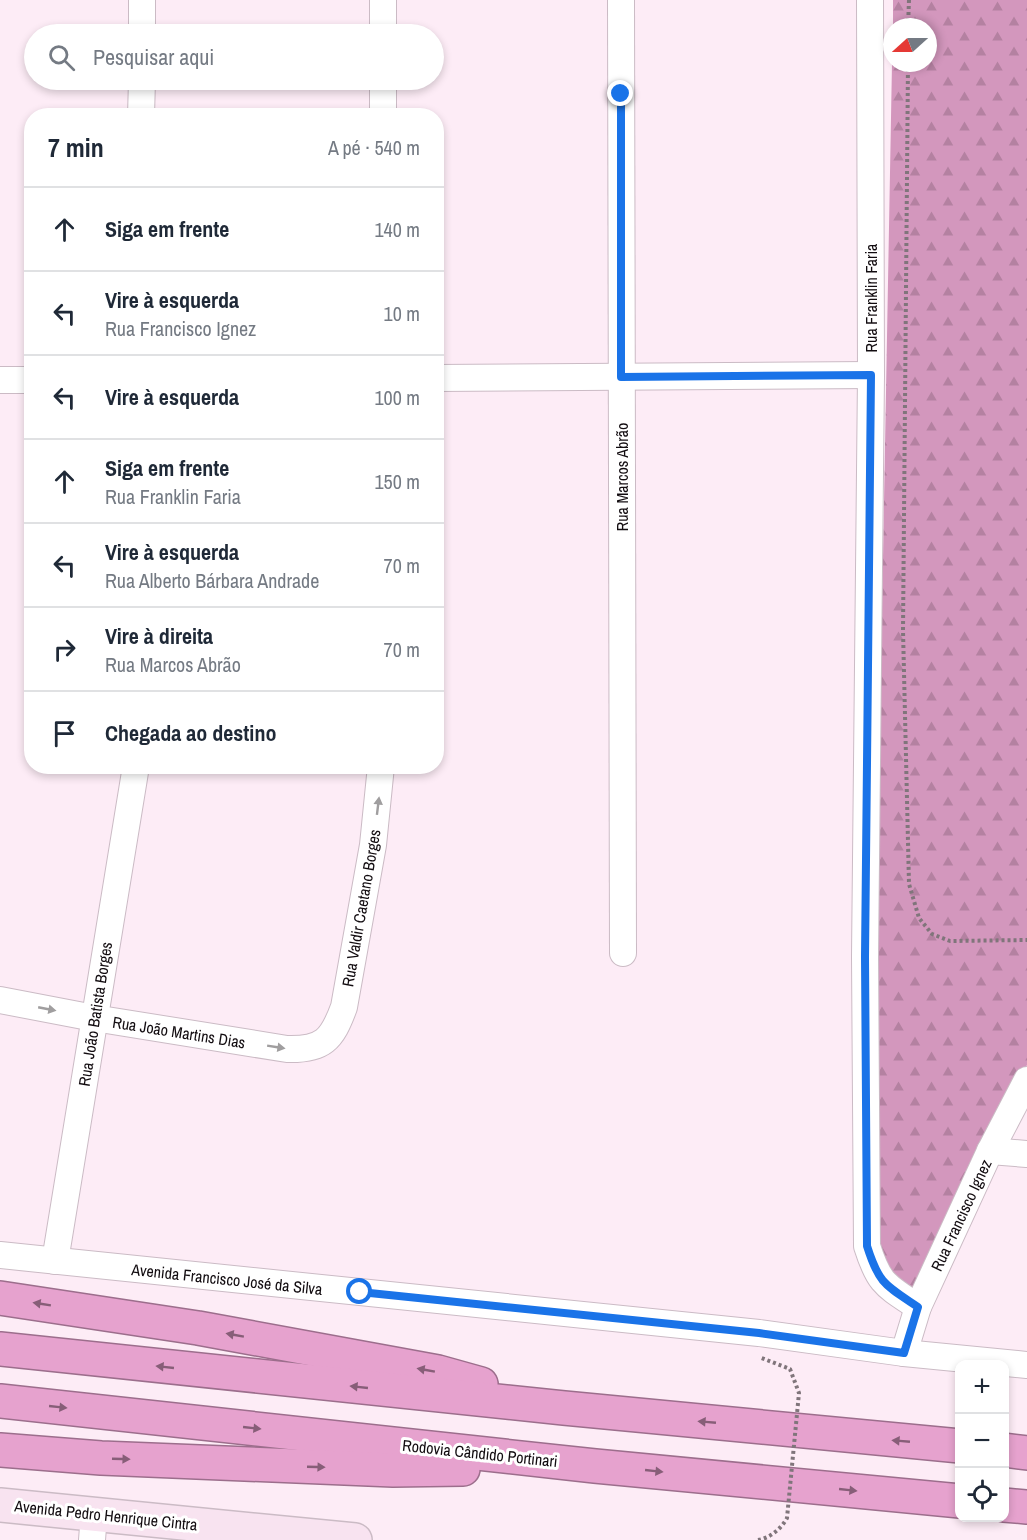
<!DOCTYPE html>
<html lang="pt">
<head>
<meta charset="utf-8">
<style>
  :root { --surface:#fff; --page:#f2f2f3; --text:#1f2937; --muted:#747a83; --line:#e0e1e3 }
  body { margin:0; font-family:"Archivo Narrow",sans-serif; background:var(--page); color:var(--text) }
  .controls { position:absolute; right:18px; bottom:18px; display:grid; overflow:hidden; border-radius:12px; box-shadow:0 3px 9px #0003 }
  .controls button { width:54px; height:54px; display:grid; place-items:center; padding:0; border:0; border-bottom:2px solid var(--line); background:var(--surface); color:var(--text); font:30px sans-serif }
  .compass { position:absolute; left:883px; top:18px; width:54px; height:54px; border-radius:50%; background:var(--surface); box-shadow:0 3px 9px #0003; rotate:249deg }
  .stop { position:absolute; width:18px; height:18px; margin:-14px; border:4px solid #1a73e8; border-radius:50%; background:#fff }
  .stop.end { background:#1a73e8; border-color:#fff; box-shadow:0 2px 6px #0008 }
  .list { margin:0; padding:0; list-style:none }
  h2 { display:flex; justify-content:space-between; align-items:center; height:78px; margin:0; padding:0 24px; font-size:26px }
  h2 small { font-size:20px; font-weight:400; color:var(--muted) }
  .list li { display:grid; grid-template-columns:39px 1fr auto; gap:18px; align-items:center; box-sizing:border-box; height:84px; padding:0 24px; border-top:2px solid var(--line) }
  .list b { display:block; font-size:22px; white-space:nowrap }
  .list p { margin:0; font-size:20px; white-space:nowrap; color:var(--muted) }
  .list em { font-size:20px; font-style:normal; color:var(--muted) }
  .icon { flex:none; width:33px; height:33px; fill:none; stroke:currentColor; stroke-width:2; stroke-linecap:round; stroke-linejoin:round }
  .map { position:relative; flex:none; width:1027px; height:1540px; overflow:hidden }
  .search { position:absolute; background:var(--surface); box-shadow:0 3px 9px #0003; left:24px; top:24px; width:420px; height:66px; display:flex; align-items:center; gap:15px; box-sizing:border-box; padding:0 21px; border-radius:33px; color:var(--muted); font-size:22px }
  .panel { position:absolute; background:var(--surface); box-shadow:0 3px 9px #0003; left:24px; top:108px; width:420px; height:666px; border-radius:24px }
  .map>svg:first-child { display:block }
  .forest { fill:url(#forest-firs) }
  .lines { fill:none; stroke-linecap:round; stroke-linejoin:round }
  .street-casing { stroke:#cbbbc5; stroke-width:28 }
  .secondary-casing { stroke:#cbbbc5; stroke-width:36 }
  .highway-casing { stroke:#9c6e8c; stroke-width:36 }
  .path { stroke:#80757b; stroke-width:4; stroke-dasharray:3 3; stroke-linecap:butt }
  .street { stroke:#fff; stroke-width:26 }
  .secondary { stroke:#f8e3f0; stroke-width:33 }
  .highway { stroke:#e6a2ce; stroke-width:33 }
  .path-bridge { stroke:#80757b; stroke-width:4; stroke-dasharray:3 3; stroke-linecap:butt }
  .oneway { fill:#a09e9f }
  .oneway2 { fill:#875e78 }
  .route { stroke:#1a73e8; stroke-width:8 }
  .labels { text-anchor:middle; stroke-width:6; stroke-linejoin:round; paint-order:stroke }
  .street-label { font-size:16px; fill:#120c10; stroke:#fff }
</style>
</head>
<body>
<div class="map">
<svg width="1027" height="1540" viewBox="0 0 1027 1540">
  <defs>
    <pattern id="forest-firs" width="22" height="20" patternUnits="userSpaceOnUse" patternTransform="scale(1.5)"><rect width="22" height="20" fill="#d397bd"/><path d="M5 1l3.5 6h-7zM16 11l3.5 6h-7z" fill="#b481a1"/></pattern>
  </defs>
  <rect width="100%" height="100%" fill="#fdecf6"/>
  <path class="forest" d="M 893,0 L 1027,0 L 1027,1065 L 916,1295 L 880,1262 L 873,1104 L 892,63 L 928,63 L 928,27 L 893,27 Z"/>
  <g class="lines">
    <g class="street-casing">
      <g id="street">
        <path d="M 621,0 L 623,953"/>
        <path d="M 870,0 L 871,375 L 865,957 L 867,1246 C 879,1284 885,1285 918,1307"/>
        <path d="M 142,34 L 142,0"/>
        <path d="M 383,34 L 383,0"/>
        <path d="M 141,116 L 142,80"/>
        <path d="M 383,116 L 383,80"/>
        <path d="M 436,378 L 871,375"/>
        <path d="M 0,380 L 32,380"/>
        <path d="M 0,1000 L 94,1018 L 287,1049 C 323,1050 332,1040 344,1007 L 373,845 L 381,766"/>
        <path d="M 990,1151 L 1027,1154"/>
        <path d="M 0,1255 L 759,1333 L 904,1353 L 1027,1365"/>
        <path d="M 55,1261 L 136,766"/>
        <path d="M 904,1353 L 918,1307 L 990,1151 L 1027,1080"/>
        <path d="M 92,1540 L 94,1514"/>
      </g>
    </g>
    <g class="secondary-casing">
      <path id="secondary" d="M 0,1505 L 355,1540"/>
    </g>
    <g class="highway-casing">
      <g id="highway">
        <path d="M 0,1298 L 198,1328 L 438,1372 L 481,1384"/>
        <path d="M 0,1349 L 564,1408 L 960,1446"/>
        <path d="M 0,1401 L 595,1466 L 960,1501"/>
        <path d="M 0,1450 L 101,1458 L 393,1470 L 463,1469"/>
        <path d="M 1004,1450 L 1027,1453"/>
        <path d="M 1004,1505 L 1027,1507"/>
      </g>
    </g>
    <g class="path">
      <path d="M 908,27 L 909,0"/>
      <path d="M 908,63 L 903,630 L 909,884 L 919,918 L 932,934 L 950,941 L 1027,940"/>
    </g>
    <use href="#street" class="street"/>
    <use href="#secondary" class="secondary"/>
    <use href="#highway" class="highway"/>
    <path class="path-bridge" d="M 758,1540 C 770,1538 781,1529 787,1518 L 799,1393 L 790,1369 L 759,1357"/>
  </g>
  <defs><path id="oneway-solid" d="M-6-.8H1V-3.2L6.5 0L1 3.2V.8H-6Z" transform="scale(1.5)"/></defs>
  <g class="oneway">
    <use href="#oneway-solid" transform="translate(378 806) rotate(-83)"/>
    <use href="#oneway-solid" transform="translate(47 1009) rotate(11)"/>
    <use href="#oneway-solid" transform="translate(276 1047) rotate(9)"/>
  </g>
  <g class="oneway2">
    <use href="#oneway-solid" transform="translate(42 1304) rotate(-171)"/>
    <use href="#oneway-solid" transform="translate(235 1335) rotate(-170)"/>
    <use href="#oneway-solid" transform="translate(165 1367) rotate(-174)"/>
    <use href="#oneway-solid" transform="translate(426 1370) rotate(-170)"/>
    <use href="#oneway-solid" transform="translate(359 1387) rotate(-174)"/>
    <use href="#oneway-solid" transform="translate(58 1407) rotate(6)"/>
    <use href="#oneway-solid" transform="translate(707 1422) rotate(-175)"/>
    <use href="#oneway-solid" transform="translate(252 1428) rotate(6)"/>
    <use href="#oneway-solid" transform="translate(901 1441) rotate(-175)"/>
    <use href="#oneway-solid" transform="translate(121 1459) rotate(2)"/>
    <use href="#oneway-solid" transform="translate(316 1467) rotate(2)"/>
    <use href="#oneway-solid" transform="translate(654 1471) rotate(6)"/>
    <use href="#oneway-solid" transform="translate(848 1490) rotate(6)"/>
  </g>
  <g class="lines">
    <path class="route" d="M 360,1292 L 759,1333 L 904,1353 L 918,1307 C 885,1285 879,1284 867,1246 L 865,957 L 871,375 L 621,377 L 621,94"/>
  </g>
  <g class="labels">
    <g class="street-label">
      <text transform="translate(871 298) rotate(-90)" y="6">Rua Franklin Faria</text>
      <text transform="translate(622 477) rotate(-90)" y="6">Rua Marcos Abrão</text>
      <text transform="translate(361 908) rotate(-80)" y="6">Rua Valdir Caetano Borges</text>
      <text transform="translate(95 1014) rotate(-81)" y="6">Rua João Batista Borges</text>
      <text transform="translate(179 1032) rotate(9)" y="6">Rua João Martins Dias</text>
      <text transform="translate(961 1215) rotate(-65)" y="6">Rua Francisco Ignez</text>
      <text transform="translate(227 1279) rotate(6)" y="6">Avenida Francisco José da Silva</text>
      <text transform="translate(480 1453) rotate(6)" y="6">Rodovia Cândido Portinari</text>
      <text transform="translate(106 1515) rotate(6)" y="6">Avenida Pedro Henrique Cintra</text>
    </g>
  </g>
</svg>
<div class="controls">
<button>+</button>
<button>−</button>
<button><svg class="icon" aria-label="locate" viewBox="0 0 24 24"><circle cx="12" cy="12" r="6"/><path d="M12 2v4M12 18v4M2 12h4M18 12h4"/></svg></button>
</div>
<svg class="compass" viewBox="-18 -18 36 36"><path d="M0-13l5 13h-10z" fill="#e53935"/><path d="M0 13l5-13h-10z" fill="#747a83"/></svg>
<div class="stop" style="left:360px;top:1292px"></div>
<div class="stop end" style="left:621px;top:94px"></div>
<div class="search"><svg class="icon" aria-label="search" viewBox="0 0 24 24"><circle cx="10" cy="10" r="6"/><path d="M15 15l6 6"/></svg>Pesquisar aqui</div>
<section class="panel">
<h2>7 min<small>A pé · 540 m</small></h2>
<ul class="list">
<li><svg class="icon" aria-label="ahead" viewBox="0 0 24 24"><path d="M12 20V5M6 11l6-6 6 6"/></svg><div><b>Siga em frente</b></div><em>140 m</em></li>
<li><svg class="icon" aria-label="left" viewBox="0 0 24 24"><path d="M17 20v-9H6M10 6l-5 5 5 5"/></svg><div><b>Vire à esquerda</b><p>Rua Francisco Ignez</p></div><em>10 m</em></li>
<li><svg class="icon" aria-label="left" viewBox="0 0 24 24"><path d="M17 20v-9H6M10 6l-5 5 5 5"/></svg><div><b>Vire à esquerda</b></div><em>100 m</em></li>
<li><svg class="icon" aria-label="ahead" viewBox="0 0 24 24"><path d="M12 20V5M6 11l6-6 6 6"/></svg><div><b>Siga em frente</b><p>Rua Franklin Faria</p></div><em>150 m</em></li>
<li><svg class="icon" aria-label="left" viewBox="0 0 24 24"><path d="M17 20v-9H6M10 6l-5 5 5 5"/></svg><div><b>Vire à esquerda</b><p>Rua Alberto Bárbara Andrade</p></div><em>70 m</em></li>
<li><svg class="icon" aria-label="right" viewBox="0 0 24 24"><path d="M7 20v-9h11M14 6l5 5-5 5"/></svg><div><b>Vire à direita</b><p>Rua Marcos Abrão</p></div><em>70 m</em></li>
<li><svg class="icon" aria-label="arrive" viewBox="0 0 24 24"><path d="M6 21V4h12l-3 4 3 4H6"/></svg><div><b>Chegada ao destino</b></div></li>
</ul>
</section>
</div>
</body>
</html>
